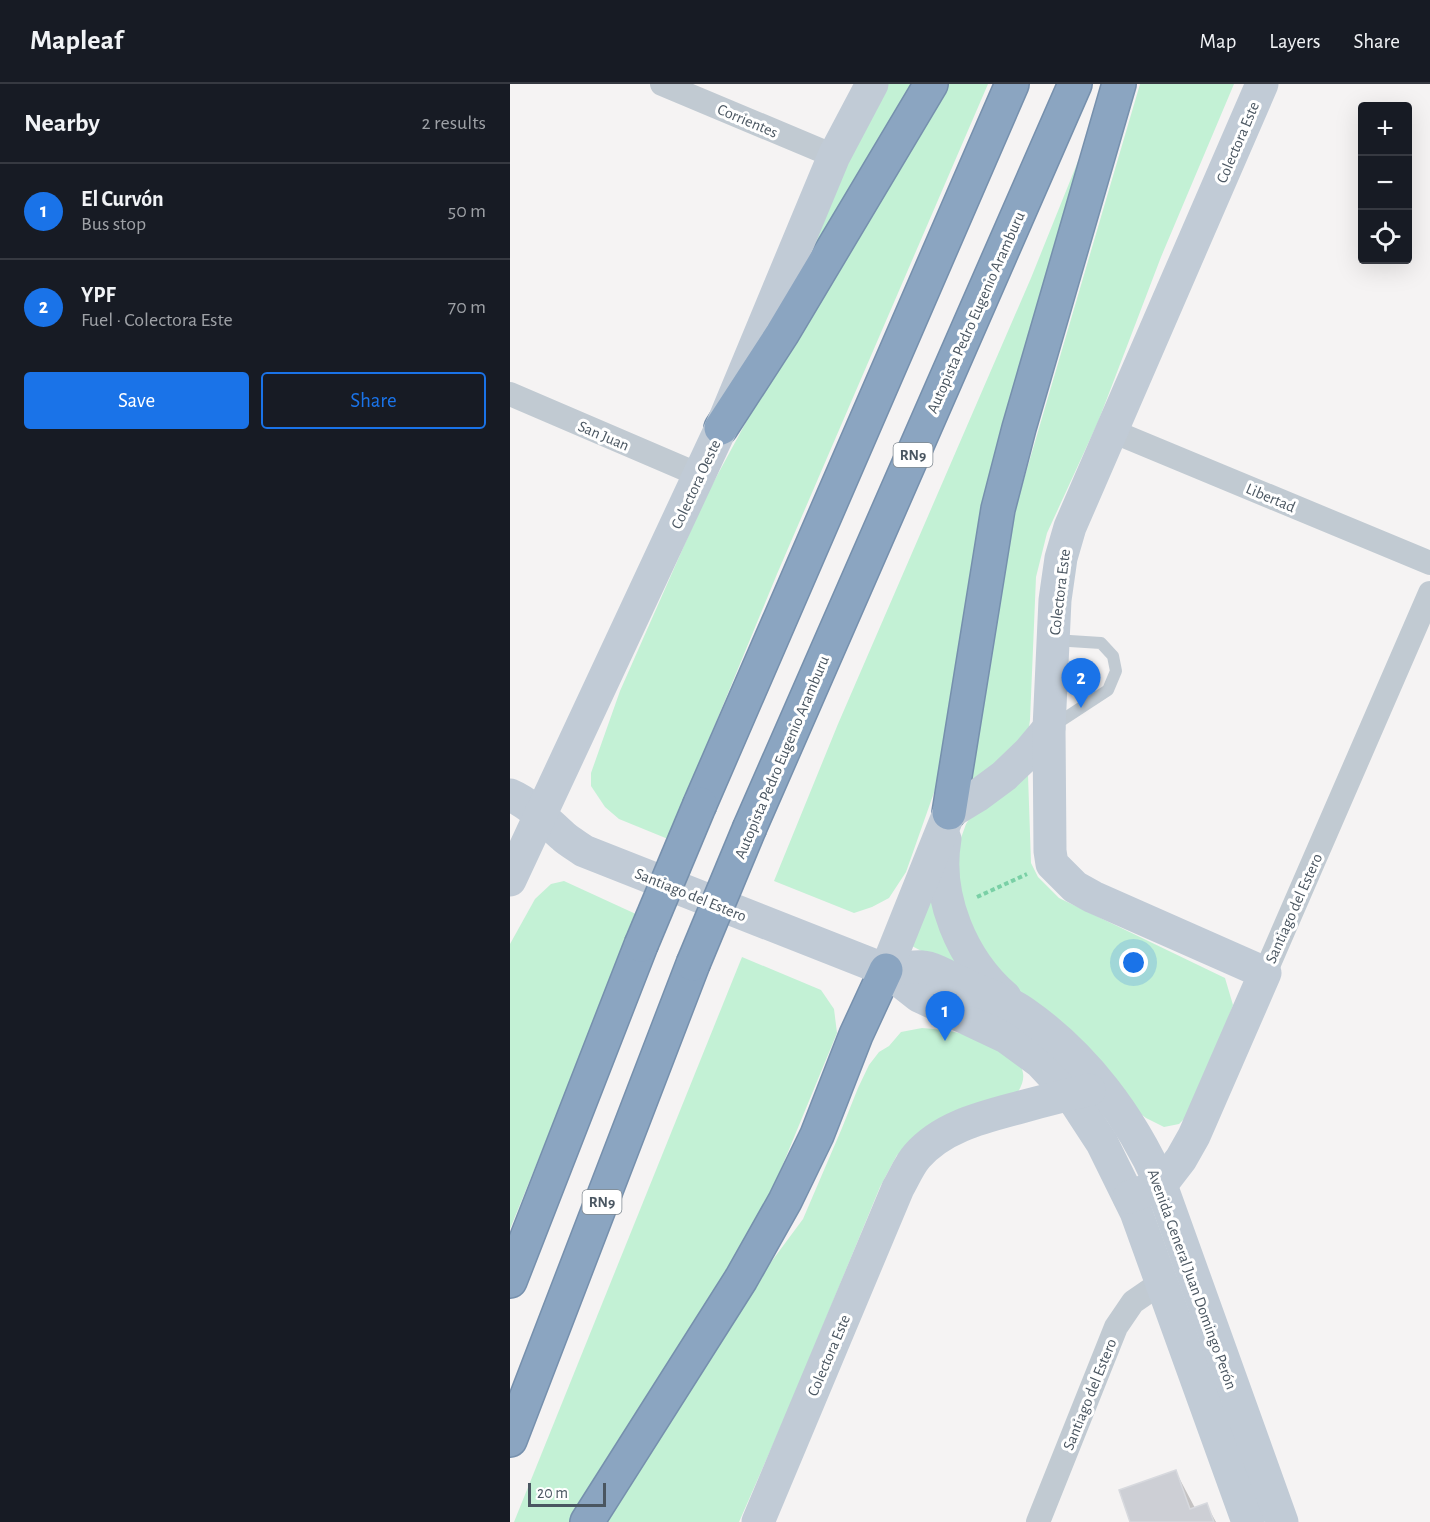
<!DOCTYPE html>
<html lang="en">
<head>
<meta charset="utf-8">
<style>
  :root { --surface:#171b24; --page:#20242c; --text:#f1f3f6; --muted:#9ea1a6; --line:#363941; --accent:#1a73e8 }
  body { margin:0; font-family:"Alegreya Sans",sans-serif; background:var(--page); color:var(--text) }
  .controls { position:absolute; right:18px; top:18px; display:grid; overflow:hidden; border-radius:6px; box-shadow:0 6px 24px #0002 }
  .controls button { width:54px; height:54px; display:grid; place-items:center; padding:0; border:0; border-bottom:2px solid var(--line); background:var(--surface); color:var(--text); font:30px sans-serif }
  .scale { position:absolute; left:18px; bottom:15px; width:78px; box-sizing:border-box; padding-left:6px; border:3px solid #4a5661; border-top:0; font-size:16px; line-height:21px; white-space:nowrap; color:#4a5661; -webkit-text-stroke:4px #fff; paint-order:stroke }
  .you { position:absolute; left:624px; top:879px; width:21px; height:21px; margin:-15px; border:4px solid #fff; border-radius:50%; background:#1a73e8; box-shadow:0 0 0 9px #1a73e833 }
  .badge { display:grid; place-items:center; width:39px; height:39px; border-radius:50%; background:var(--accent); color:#fff; font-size:20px; font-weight:700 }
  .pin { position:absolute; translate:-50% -50px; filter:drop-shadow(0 2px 3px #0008) }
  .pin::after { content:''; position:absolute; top:32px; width:21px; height:18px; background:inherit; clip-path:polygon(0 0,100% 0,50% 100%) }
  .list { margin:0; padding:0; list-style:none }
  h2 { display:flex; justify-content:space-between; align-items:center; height:78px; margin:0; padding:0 24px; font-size:26px }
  h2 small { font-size:20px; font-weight:400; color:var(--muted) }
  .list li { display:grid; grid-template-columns:39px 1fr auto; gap:18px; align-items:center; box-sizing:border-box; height:96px; padding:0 24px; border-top:2px solid var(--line) }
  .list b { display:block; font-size:22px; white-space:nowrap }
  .list p { margin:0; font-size:20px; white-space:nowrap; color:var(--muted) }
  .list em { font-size:20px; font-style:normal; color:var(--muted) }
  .actions { display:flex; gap:12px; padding:18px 24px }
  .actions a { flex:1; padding:14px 0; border:2px solid var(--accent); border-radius:6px; text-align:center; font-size:21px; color:var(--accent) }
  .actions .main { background:var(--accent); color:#fff }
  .icon { flex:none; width:33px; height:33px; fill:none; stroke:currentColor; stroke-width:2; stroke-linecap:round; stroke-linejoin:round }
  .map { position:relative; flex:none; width:920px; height:1438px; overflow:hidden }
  header { display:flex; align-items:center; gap:36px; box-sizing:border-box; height:84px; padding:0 30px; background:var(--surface); border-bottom:2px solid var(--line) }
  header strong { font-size:28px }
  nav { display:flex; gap:33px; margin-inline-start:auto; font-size:21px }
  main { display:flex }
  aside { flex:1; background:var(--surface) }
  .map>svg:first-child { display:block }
  .green { fill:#c3f1d5 }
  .shadow { fill:#0003 }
  .building { fill:#cdcfd5; stroke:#d7d9de; stroke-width:1.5 }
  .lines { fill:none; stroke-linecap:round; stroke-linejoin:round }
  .highway-casing { stroke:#7690ad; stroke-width:36 }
  .path { stroke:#7ad0a6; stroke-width:4; stroke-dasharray:4.5 3; stroke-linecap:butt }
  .lane { stroke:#c1cad2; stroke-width:12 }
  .street { stroke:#c1cad2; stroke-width:24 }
  .secondary { stroke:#c1cbd6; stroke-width:33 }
  .highway { stroke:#8ba5c1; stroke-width:33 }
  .highway-bridge-casing { stroke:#7690ad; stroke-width:36; stroke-linecap:butt }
  .highway-bridge { stroke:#8ba5c1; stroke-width:33 }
  .labels { text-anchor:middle; stroke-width:6; stroke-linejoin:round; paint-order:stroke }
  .shield { fill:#fff; stroke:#808990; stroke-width:1.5 }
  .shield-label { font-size:15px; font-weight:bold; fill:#4a5661 }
  .street-label { font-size:16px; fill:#4a5661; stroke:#fff }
</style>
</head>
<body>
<header>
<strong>Mapleaf</strong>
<nav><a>Map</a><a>Layers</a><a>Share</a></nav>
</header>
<main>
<aside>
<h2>Nearby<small>2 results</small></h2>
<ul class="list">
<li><span class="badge">1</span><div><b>El Curvón</b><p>Bus stop</p></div><em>50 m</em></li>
<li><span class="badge">2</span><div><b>YPF</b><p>Fuel · Colectora Este</p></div><em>70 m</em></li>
</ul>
<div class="actions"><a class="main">Save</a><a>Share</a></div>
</aside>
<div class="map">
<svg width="920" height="1438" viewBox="0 0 920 1438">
  <rect width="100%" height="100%" fill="#f5f3f3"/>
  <g class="green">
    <path d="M 377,0 L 410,0 L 268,242 L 332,87 Z"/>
    <path d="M 434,0 L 478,0 L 267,490 L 158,755 L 109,735 L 95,723 L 81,702 L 81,689 L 110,607 L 196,412 L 248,316 Z"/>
    <path d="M 630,0 L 724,0 L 651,173 L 588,338 L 537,449 L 526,493 L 520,636 L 517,656 L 461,698 L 502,436 Z"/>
    <path d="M 589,25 L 433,683 L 396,788 L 379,814 L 362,823 L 344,829 L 264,797 L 328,640 L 521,194 Z"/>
    <path d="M 518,691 L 521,779 L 528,793 L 549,814 L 715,894 L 723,921 L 683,1026 L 669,1040 L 654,1043 L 636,1034 L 623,1024 L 478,882 L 450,811 L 447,765 L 456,740 L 465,726 Z"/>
    <path d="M 54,797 L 128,831 L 0,1145 L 0,860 L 25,815 L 41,800 Z"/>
    <path d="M 421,810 L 449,887 L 402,862 Z"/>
    <path d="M 232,873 L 311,906 L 324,925 L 327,949 L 259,1114 L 157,1300 L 68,1438 L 4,1438 Z"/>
    <path d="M 412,944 C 424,945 437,946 449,949 C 457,951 464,955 471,958 C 494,966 526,979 508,1008 L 387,1071 L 370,1103 L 282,1317 L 229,1438 L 96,1438 L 250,1193 L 293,1135 L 332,1044 L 348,1004 L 359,981 L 369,968 L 379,962 L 391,948 Z"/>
  </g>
  <path class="shadow" d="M 666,1388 L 685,1424 L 696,1420 L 706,1438 L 622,1438 Z"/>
  <path class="building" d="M 666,1386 L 680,1425 L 697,1419 L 704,1438 L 620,1438 L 609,1406 Z"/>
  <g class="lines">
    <g class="highway-casing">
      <g id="highway">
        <path d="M 211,344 L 272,250 L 421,0"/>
        <path d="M 190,720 L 502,0"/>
        <path d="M 439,729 L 488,425 L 509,344 L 609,0"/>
        <path d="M 240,743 L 565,0"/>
        <path d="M 0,1197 L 131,861"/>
        <path d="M 0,1356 L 183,880"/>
        <path d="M 77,1438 L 231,1195 L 275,1117 L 307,1051 L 346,951 L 376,886"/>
      </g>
    </g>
    <path class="path" d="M 467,813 L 517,790"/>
    <path class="lane" d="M 543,642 L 598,606 L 606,587 L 603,572 L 591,559 L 544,556"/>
    <g class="street">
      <path d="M 152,0 L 324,72"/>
      <path d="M 0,310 L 189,391"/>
      <path d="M 602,347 L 920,479"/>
      <path d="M 755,889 L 920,509"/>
      <path d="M 528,1438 L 606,1243 L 623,1218 L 652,1198"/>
    </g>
    <g class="secondary">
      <path d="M 0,711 C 21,720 37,738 54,753 C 60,758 67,762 74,767 L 376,886 L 409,912 L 496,953 L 530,978 L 560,1010 L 592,1059 L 626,1128 L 738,1438"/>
      <path d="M 435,755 C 425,812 452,876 495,913"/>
      <path d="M 0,796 L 211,344 L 324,72 L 362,0"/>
      <path d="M 376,886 C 388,885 401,882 413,883 C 423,883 448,898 459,903 C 476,910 498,917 513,928 C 575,971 621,1033 651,1101 L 772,1438"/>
      <path d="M 376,886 L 439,729 L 467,712 L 494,692 L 518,669 L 539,644"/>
      <path d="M 619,1113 L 651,1101 L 671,1075 L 684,1052 L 755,889 L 583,813 L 565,803 L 542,780 L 540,767 L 539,644 L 545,516 L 551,474 L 560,443 L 752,0"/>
      <path d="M 248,1438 L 388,1104 C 394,1094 399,1081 407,1072 C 433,1042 474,1033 511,1023 C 533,1017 556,1011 579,1006"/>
    </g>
    <use href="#highway" class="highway"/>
    <g class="highway-bridge-casing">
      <g id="highway-bridge">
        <path d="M 131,861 L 190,720"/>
        <path d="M 183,880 L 240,743"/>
      </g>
    </g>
    <use href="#highway-bridge" class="highway-bridge"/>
  </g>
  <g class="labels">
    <g class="shield">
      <rect x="383.5" y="359" width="39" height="24" rx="4.5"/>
      <rect x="72.5" y="1106" width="39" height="24" rx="4.5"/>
    </g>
    <g class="shield-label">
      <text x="403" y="376">RN9</text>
      <text x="92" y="1123">RN9</text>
    </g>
    <g class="street-label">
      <text transform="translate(238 36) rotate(23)" y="6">Corrientes</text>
      <text transform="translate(727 58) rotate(-67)" y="6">Colectora Este</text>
      <text transform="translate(465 228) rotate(-66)" y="6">Autopista Pedro Eugenio Aramburu</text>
      <text transform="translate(94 351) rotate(23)" y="6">San Juan</text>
      <text transform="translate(185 400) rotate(-65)" y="6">Colectora Oeste</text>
      <text transform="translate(761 413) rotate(23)" y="6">Libertad</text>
      <text transform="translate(549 508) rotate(-83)" y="6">Colectora Este</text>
      <text transform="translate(271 673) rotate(-67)" y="6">Autopista Pedro Eugenio Aramburu</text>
      <text transform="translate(181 810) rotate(22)" y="6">Santiago del Estero</text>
      <text transform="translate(783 824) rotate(-66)" y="6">Santiago del Estero</text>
      <text transform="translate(683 1195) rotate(70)" y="6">Avenida General Juan Domingo Perón</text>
      <text transform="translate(318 1271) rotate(-67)" y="6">Colectora Este</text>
      <text transform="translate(579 1310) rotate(-68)" y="6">Santiago del Estero</text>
    </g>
  </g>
</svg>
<div class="controls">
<button>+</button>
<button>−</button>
<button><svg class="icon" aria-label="locate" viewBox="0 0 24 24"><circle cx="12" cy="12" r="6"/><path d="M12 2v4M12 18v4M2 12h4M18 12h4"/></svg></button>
</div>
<div class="scale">20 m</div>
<div class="you"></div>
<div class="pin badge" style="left:435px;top:957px">1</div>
<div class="pin badge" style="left:571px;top:624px">2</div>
</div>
</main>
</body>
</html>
